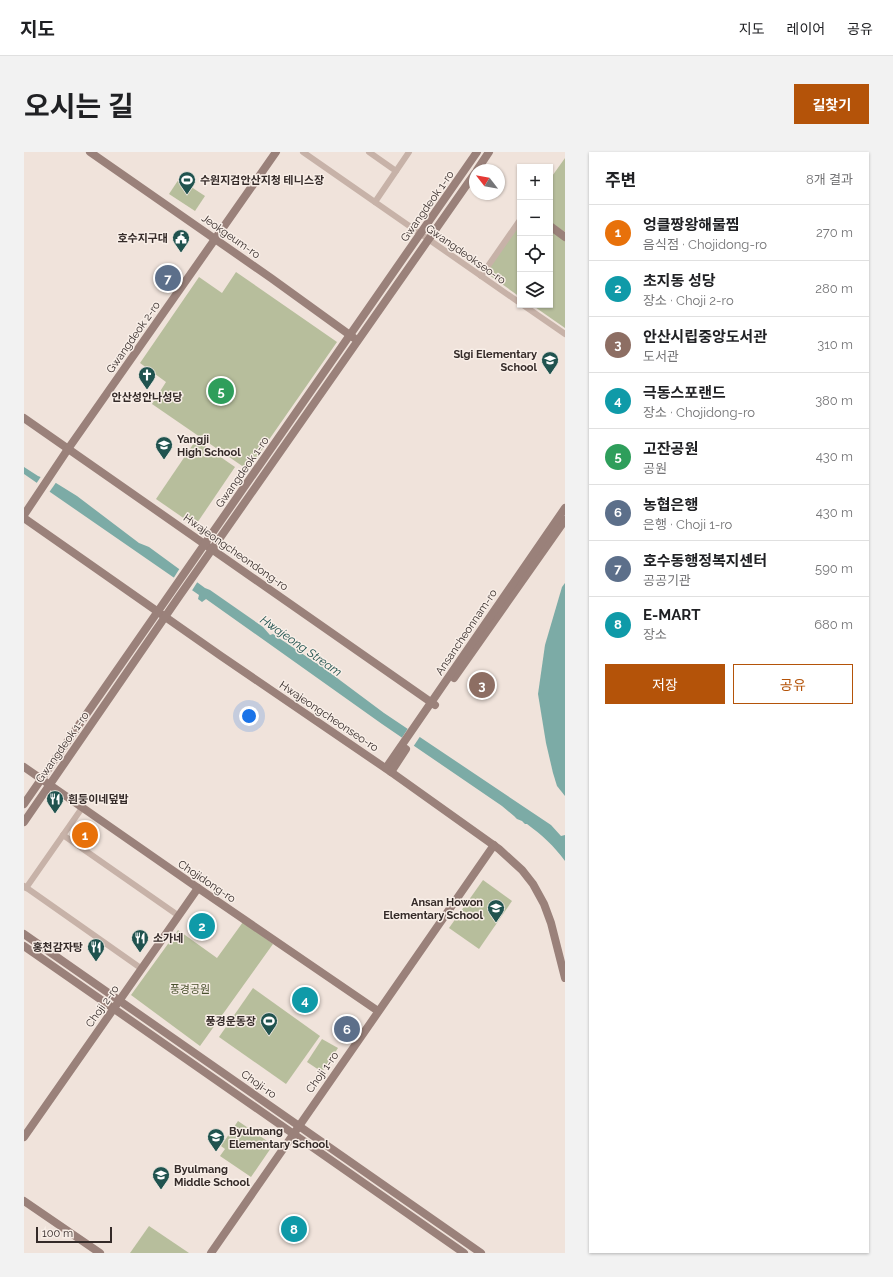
<!DOCTYPE html>
<html lang="ko">
<head>
<meta charset="utf-8">
<style>
  :root { --surface:#fff; --page:#f2f2f2; --text:#202124; --muted:#757577; --line:#e0e0e0; --accent:#b45309 }
  body { margin:0; font-family:Raleway,"Noto Sans KR",sans-serif; background:var(--page); color:var(--text) }
  .controls { position:absolute; right:12px; top:12px; display:grid; overflow:hidden; border-radius:0px; box-shadow:0 1px 3px #0004 }
  .controls button { width:36px; height:36px; display:grid; place-items:center; padding:0; border:0; border-bottom:1px solid var(--line); background:var(--surface); color:var(--text); font:20px sans-serif }
  .compass { position:absolute; left:445px; top:12px; width:36px; height:36px; border-radius:50%; background:var(--surface); box-shadow:0 1px 3px #0004; rotate:301deg }
  .scale { position:absolute; left:12px; bottom:10px; width:76px; box-sizing:border-box; padding-left:4px; border:2px solid #342a28; border-top:0; font-size:11px; line-height:14px; white-space:nowrap; color:#342a28; -webkit-text-stroke:3px #f8eee7; paint-order:stroke }
  .you { position:absolute; left:225px; top:564px; width:14px; height:14px; margin:-10px; border:3px solid #fff; border-radius:50%; background:#1a73e8; box-shadow:0 0 0 6px #1a73e833 }
  .badge { display:grid; place-items:center; width:26px; height:26px; border-radius:50%; background:var(--accent); color:#fff; font-size:13px; font-weight:700 }
  .pin { position:absolute; translate:-50% -50%; border:2px solid #fff; box-shadow:0 1px 4px #0006 }
  .list { margin:0; padding:0; list-style:none }
  h2 { display:flex; justify-content:space-between; align-items:center; height:52px; margin:0; padding:0 16px; font-size:17px }
  h2 small { font-size:13px; font-weight:400; color:var(--muted) }
  .list li { display:grid; grid-template-columns:26px 1fr auto; gap:12px; align-items:center; box-sizing:border-box; height:56px; padding:0 16px; border-top:1px solid var(--line) }
  .list b { display:block; font-size:15px; white-space:nowrap }
  .list p { margin:0; font-size:13px; white-space:nowrap; color:var(--muted) }
  .list em { font-size:13px; font-style:normal; color:var(--muted) }
  .actions { display:flex; gap:8px; padding:12px 16px }
  .actions a { flex:1; padding:9px 0; border:1px solid var(--accent); border-radius:0px; text-align:center; font-size:14px; color:var(--accent) }
  .actions .main { background:var(--accent); color:#fff }
  .icon { flex:none; width:22px; height:22px; fill:none; stroke:currentColor; stroke-width:2; stroke-linecap:round; stroke-linejoin:round }
  .map { position:relative; flex:none; width:541px; height:1101px; overflow:hidden; border-radius:0px }
  header { display:flex; align-items:center; gap:24px; box-sizing:border-box; height:56px; padding:0 20px; background:var(--surface); border-bottom:1px solid var(--line) }
  header strong { font-size:19px }
  nav { display:flex; gap:22px; margin-inline-start:auto; font-size:14px }
  .intro { display:flex; align-items:center; justify-content:space-between; box-sizing:border-box; height:96px; padding:0 24px }
  h1 { margin:0; font-size:28px }
  .button { padding:10px 18px; border-radius:0px; background:var(--accent); color:#fff; font-size:14px; font-weight:700 }
  main { display:flex; gap:24px; padding:0 24px }
  aside { flex:1; background:var(--surface); border-radius:0px; box-shadow:0 1px 3px #0004 }
  .map>svg:first-child { display:block }
  .green { fill:#b7be9c }
  .water { fill:#7caba6 }
  .pier { fill:#f0e3db }
  .lines { fill:none; stroke-linecap:round; stroke-linejoin:round }
  .street { stroke:#c7b2a8; stroke-width:6 }
  .secondary { stroke:#9a817a; stroke-width:8 }
  .labels { text-anchor:middle; stroke-width:3; stroke-linejoin:round; paint-order:stroke }
  .poi-label { font-size:11px; font-weight:bold; fill:#342a28; stroke:#f8eee7; text-anchor:start }
  .street-label { font-size:11px; fill:#342a28; stroke:#f8eee7 }
  .park-label { font-size:11px; fill:#49512d; stroke:#f8eee7 }
  .water-label { font-size:12px; font-style:italic; fill:#20534f; stroke:#f8eee7 }
</style>
</head>
<body>
<header>
<strong>지도</strong>
<nav><a>지도</a><a>레이어</a><a>공유</a></nav>
</header>
<div class="intro"><h1>오시는 길</h1><a class="button">길찾기</a></div>
<main>
<div class="map">
<svg width="541" height="1101" viewBox="0 0 541 1101">
  <rect width="100%" height="100%" fill="#f0e3db"/>
  <g class="green">
    <path d="M 541,6 L 541,80 L 526,70 L 526,27 Z"/>
    <path d="M 155,27 L 181,44 L 171,59 L 145,42 Z"/>
    <path d="M 496,71 L 496,145 L 461,120 Z"/>
    <path d="M 526,78 L 541,88 L 541,176 L 508,153 L 526,153 Z"/>
    <path d="M 212,120 L 313,190 L 224,318 L 128,252 L 142,230 L 116,211 L 175,125 L 198,141 Z"/>
    <path d="M 172,288 L 211,315 L 171,374 L 132,347 Z"/>
    <path d="M 459,728 L 488,749 L 455,797 L 425,776 Z"/>
    <path d="M 219,770 L 249,792 L 176,894 L 107,843 L 154,778 L 193,806 Z"/>
    <path d="M 229,836 L 296,884 L 262,932 L 195,885 Z"/>
    <path d="M 298,887 L 314,896 L 298,920 L 283,910 Z"/>
    <path d="M 214,969 L 249,993 L 227,1025 L 196,1004 L 201,997 L 197,994 Z"/>
    <path d="M 125,1074 L 165,1101 L 106,1101 Z"/>
  </g>
  <g class="water">
    <path d="M 0,315 L 14,324 L 32,331 L 53,344 L 115,391 L 125,395 L 181,436 L 186,438 L 239,475 L 246,483 L 249,482 L 301,517 L 360,561 L 527,673 L 537,684 L 541,683 L 541,709 C 530,694 518,683 503,672 L 501,672 L 498,669 L 493,667 L 490,664 L 478,654 L 358,572 L 182,447 L 178,450 L 174,447 L 175,443 L 0,322 Z"/>
    <path d="M 541,431 L 541,644 L 533,634 L 529,621 L 522,591 L 514,542 L 521,493 L 538,435 Z"/>
  </g>
  <g class="pier">
    <path d="M 18,323 L 33,329 L 24,342 L 12,332 Z"/>
    <path d="M 156,416 L 174,429 L 167,440 L 149,427 Z"/>
    <path d="M 385,575 L 397,583 L 389,595 L 377,587 Z"/>
  </g>
  <g class="lines">
    <g class="street">
      <path d="M 279,0 L 496,151"/>
      <path d="M 345,0 L 372,19"/>
      <path d="M 351,50 L 385,0"/>
      <path d="M 457,124 L 496,68"/>
      <path d="M 499,153 L 541,182"/>
      <path d="M 39,683 L 155,764"/>
      <path d="M 0,734 L 118,817"/>
      <path d="M 2,736 L 58,656"/>
    </g>
    <g class="secondary">
      <path d="M 66,0 L 247,126 L 330,186"/>
      <path d="M 453,18 L 465,0"/>
      <path d="M 526,74 L 541,85"/>
      <path d="M 0,266 L 411,553"/>
      <path d="M 0,363 L 44,297 L 252,0"/>
      <path d="M 0,366 L 197,504 L 367,620 L 475,697 L 498,718 L 509,732 L 520,752 L 527,771 L 541,826"/>
      <path d="M 430,526 L 541,368"/>
      <path d="M 0,615 L 174,736 L 354,859"/>
      <path d="M 362,616 L 541,356"/>
      <path d="M 367,620 L 382,597"/>
      <path d="M 0,652 L 453,0"/>
      <path d="M 0,670 L 154,446 L 451,21"/>
      <path d="M 0,782 L 457,1101"/>
      <path d="M 0,794 L 440,1101"/>
      <path d="M 0,985 L 174,736"/>
      <path d="M 0,1049 L 76,1101"/>
      <path d="M 187,1101 L 470,693"/>
    </g>
  </g>
  <defs>
    <g id="stadium-pin" transform="scale(0.9)"><path d="M0 17L-7.5 6A9.5 9.5 0 1 1 7.5 6Z" fill="#20534f" stroke="#f8eee7"/><path d="M0-5a6.5 5 0 1 0 0 10a6.5 5 0 1 0 0-10ZM-3.5-1.8h7v3.6h-7Z" fill="#fff"/></g>
    <g id="civic-pin" transform="scale(0.9)"><path d="M0 17L-7.5 6A9.5 9.5 0 1 1 7.5 6Z" fill="#20534f" stroke="#f8eee7"/><path d="M-.6-6.5H3V-4.5H.6V-3L4-1V1h2V6H-6V1h2V-1L-.6-3ZM-1.2 2.5V6h2.4V2.5Z" fill="#fff"/></g>
    <g id="school-pin" transform="scale(0.9)"><path d="M0 17L-7.5 6A9.5 9.5 0 1 1 7.5 6Z" fill="#20534f" stroke="#f8eee7"/><path d="M0-5L7-2L0 1L-7-2ZM-4 1L0 2.5L4 1V4Q0 6-4 4Z" fill="#fff"/></g>
    <g id="church-pin" transform="scale(0.9)"><path d="M0 17L-7.5 6A9.5 9.5 0 1 1 7.5 6Z" fill="#20534f" stroke="#f8eee7"/><path d="M-1.2-6h2.4v3.5h3.3v2.4h-3.3V6h-2.4V-.1h-3.3v-2.4h3.3Z" fill="#fff"/></g>
    <g id="restaurant-pin" transform="scale(0.9)"><path d="M0 17L-7.5 6A9.5 9.5 0 1 1 7.5 6Z" fill="#20534f" stroke="#f8eee7"/><path d="M-5-6h1v4h1v-4h1v4h1v-4h1v5L-1.5 .5V6h-2V.5L-5-1ZM5-6V6H3V1.5H1.5Q1.5-4 5-6Z" fill="#fff"/></g>
  </defs>
  <g fill-rule="evenodd">
    <use href="#stadium-pin" x="163" y="28"/>
    <use href="#civic-pin" x="157" y="86"/>
    <use href="#school-pin" x="526" y="208"/>
    <use href="#church-pin" x="123" y="223"/>
    <use href="#school-pin" x="140" y="293"/>
    <use href="#restaurant-pin" x="31" y="647"/>
    <use href="#school-pin" x="472" y="756"/>
    <use href="#restaurant-pin" x="116" y="786"/>
    <use href="#restaurant-pin" x="72" y="795"/>
    <use href="#stadium-pin" x="245" y="869"/>
    <use href="#school-pin" x="192" y="985"/>
    <use href="#school-pin" x="137" y="1023"/>
  </g>
  <g class="labels">
    <g class="poi-label">
      <text x="176" y="32">수원지검안산지청 테니스장</text>
      <text x="144" y="90" text-anchor="end">호수지구대</text>
      <text x="513" y="206" text-anchor="end">Slgi Elementary<tspan x="513" dy="13">School</tspan></text>
      <text x="123" y="249" text-anchor="middle">안산성안나성당</text>
      <text x="153" y="291">Yangji<tspan x="153" dy="13">High School</tspan></text>
      <text x="44" y="651">흰둥이네덮밥</text>
      <text x="459" y="754" text-anchor="end">Ansan Howon<tspan x="459" dy="13">Elementary School</tspan></text>
      <text x="129" y="790">소가네</text>
      <text x="59" y="799" text-anchor="end">홍천감자탕</text>
      <text x="232" y="873" text-anchor="end">풍경운동장</text>
      <text x="205" y="983">Byulmang<tspan x="205" dy="13">Elementary School</tspan></text>
      <text x="150" y="1021">Byulmang<tspan x="150" dy="13">Middle School</tspan></text>
    </g>
    <g class="street-label">
      <text transform="translate(403 54) rotate(-55)" y="4">Gwangdeok 1-ro</text>
      <text transform="translate(207 84) rotate(35)" y="4">Jeokgeum-ro</text>
      <text transform="translate(442 102) rotate(35)" y="4">Gwangdeokseo-ro</text>
      <text transform="translate(109 185) rotate(-55)" y="4">Gwangdeok 2-ro</text>
      <text transform="translate(218 320) rotate(-55)" y="4">Gwangdeok 1-ro</text>
      <text transform="translate(212 400) rotate(35)" y="4">Hwajeongcheondong-ro</text>
      <text transform="translate(442 480) rotate(-56)" y="4">Ansancheonnam-ro</text>
      <text transform="translate(305 564) rotate(34)" y="4">Hwajeongcheonseo-ro</text>
      <text transform="translate(38 595) rotate(-55)" y="4">Gwangdeok 1-ro</text>
      <text transform="translate(183 729) rotate(34)" y="4">Chojidong-ro</text>
      <text transform="translate(78 854) rotate(-55)" y="4">Choji 2-ro</text>
      <text transform="translate(298 920) rotate(-55)" y="4">Choji 1-ro</text>
      <text transform="translate(235 932) rotate(35)" y="4">Choji-ro</text>
    </g>
    <g class="park-label">
      <text x="166" y="841">풍경공원</text>
    </g>
    <g class="water-label">
      <text transform="translate(277 494) rotate(35)" y="4">Hwajeong Stream</text>
    </g>
  </g>
</svg>
<div class="controls">
<button>+</button>
<button>−</button>
<button><svg class="icon" aria-label="locate" viewBox="0 0 24 24"><circle cx="12" cy="12" r="6"/><path d="M12 2v4M12 18v4M2 12h4M18 12h4"/></svg></button>
<button><svg class="icon" aria-label="layers" viewBox="0 0 24 24"><path d="M12 4l9 5-9 5-9-5zM3 14l9 5 9-5"/></svg></button>
</div>
<svg class="compass" viewBox="-18 -18 36 36"><path d="M0-13l5 13h-10z" fill="#e53935"/><path d="M0 13l5-13h-10z" fill="#757577"/></svg>
<div class="scale">100 m</div>
<div class="you"></div>
<div class="pin badge" style="left:61px;top:683px;background:#e8710a">1</div>
<div class="pin badge" style="left:178px;top:774px;background:#0f9aa8">2</div>
<div class="pin badge" style="left:458px;top:533px;background:#8d6e63">3</div>
<div class="pin badge" style="left:281px;top:848px;background:#0f9aa8">4</div>
<div class="pin badge" style="left:197px;top:239px;background:#2e9e5b">5</div>
<div class="pin badge" style="left:323px;top:877px;background:#5c6f8a">6</div>
<div class="pin badge" style="left:144px;top:126px;background:#5c6f8a">7</div>
<div class="pin badge" style="left:270px;top:1077px;background:#0f9aa8">8</div>
</div>
<aside>
<h2>주변<small>8개 결과</small></h2>
<ul class="list">
<li><span class="badge" style="background:#e8710a">1</span><div><b>엉클짱왕해물찜</b><p>음식점 · Chojidong-ro</p></div><em>270 m</em></li>
<li><span class="badge" style="background:#0f9aa8">2</span><div><b>초지동 성당</b><p>장소 · Choji 2-ro</p></div><em>280 m</em></li>
<li><span class="badge" style="background:#8d6e63">3</span><div><b>안산시립중앙도서관</b><p>도서관</p></div><em>310 m</em></li>
<li><span class="badge" style="background:#0f9aa8">4</span><div><b>극동스포랜드</b><p>장소 · Chojidong-ro</p></div><em>380 m</em></li>
<li><span class="badge" style="background:#2e9e5b">5</span><div><b>고잔공원</b><p>공원</p></div><em>430 m</em></li>
<li><span class="badge" style="background:#5c6f8a">6</span><div><b>농협은행</b><p>은행 · Choji 1-ro</p></div><em>430 m</em></li>
<li><span class="badge" style="background:#5c6f8a">7</span><div><b>호수동행정복지센터</b><p>공공기관</p></div><em>590 m</em></li>
<li><span class="badge" style="background:#0f9aa8">8</span><div><b>E-MART</b><p>장소</p></div><em>680 m</em></li>
</ul>
<div class="actions"><a class="main">저장</a><a>공유</a></div>
</aside>
</main>
</body>
</html>
